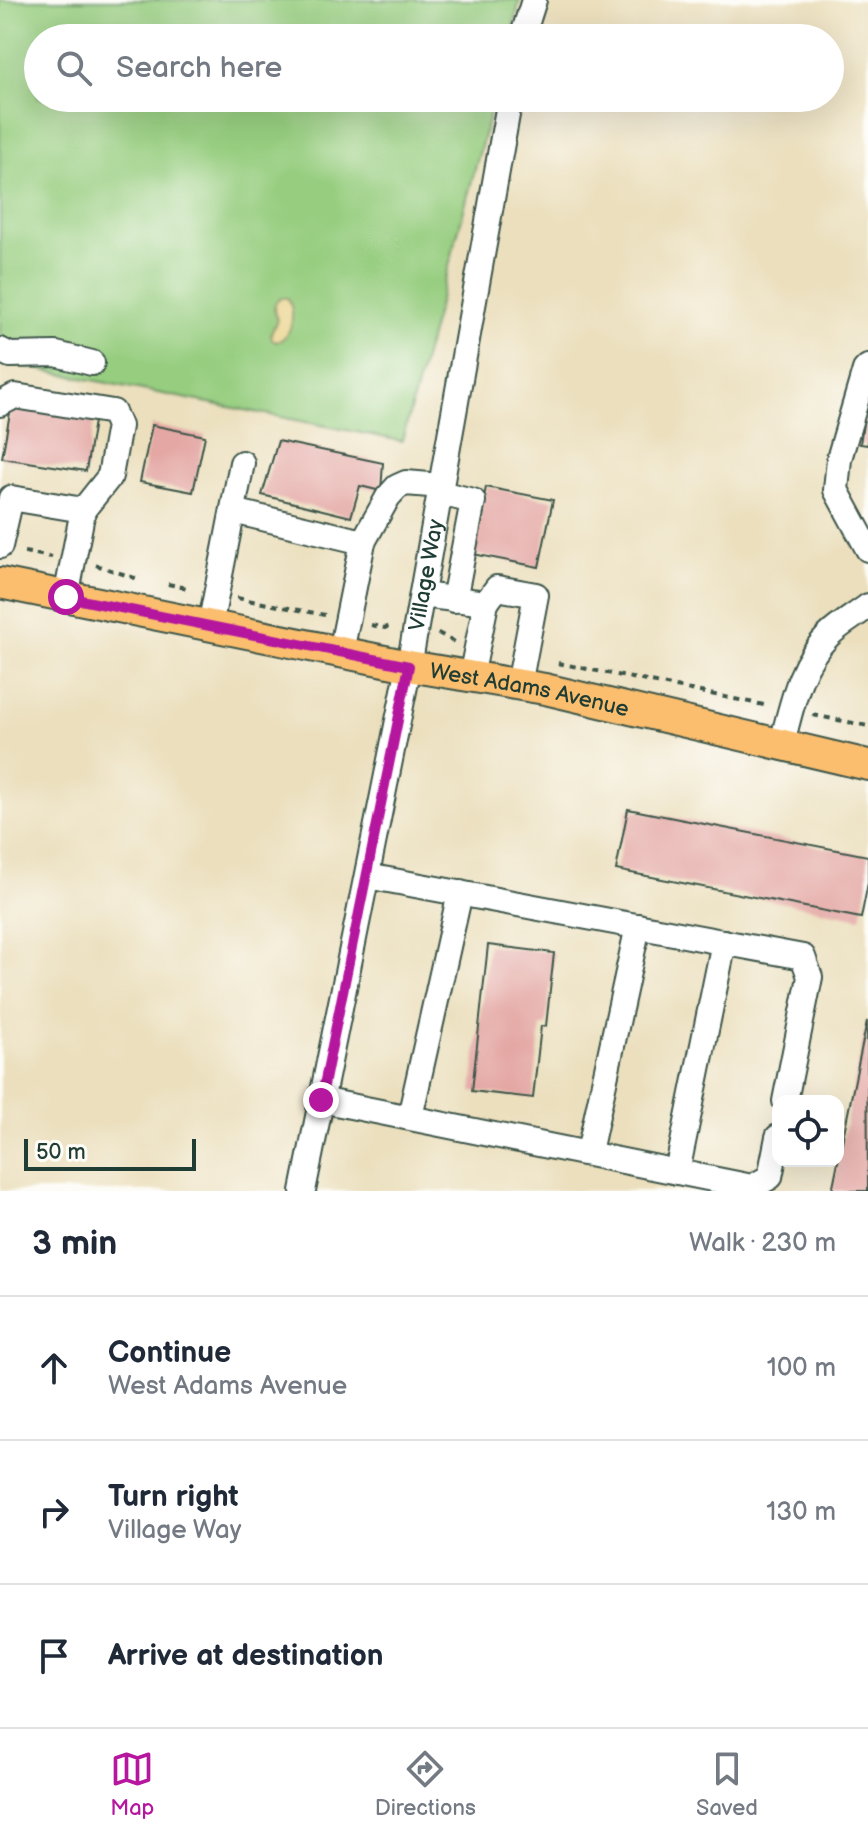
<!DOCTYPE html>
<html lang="en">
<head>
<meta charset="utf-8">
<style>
  :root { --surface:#fff; --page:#f6f6f7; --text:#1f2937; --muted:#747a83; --line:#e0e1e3; --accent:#b5179e }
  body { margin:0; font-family:"Balsamiq Sans",sans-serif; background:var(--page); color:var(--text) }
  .controls { position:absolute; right:24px; bottom:24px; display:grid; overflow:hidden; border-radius:16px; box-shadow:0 8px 32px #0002 }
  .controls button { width:72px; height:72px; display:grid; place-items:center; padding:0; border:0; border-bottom:2px solid var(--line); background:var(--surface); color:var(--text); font:40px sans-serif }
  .scale { position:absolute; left:24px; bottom:20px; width:172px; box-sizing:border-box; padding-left:8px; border:4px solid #1f3d34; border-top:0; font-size:22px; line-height:28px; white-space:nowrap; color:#1f3d34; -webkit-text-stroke:6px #fdfcf7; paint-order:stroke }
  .stop { position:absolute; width:24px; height:24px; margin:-18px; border:6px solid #b5179e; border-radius:50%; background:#fff }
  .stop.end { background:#b5179e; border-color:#fff; box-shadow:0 2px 8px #0008 }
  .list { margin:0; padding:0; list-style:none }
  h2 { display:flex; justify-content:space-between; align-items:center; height:104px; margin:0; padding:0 32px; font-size:34px }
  h2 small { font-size:26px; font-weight:400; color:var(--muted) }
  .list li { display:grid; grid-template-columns:52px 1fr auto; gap:24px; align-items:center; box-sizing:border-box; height:144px; padding:0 32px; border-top:2px solid var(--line) }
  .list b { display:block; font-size:30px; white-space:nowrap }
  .list p { margin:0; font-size:26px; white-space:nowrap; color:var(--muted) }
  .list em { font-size:26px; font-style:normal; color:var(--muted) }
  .icon { flex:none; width:44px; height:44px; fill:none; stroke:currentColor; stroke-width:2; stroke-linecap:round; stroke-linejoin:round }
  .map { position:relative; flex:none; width:868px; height:1191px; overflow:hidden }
  .search { position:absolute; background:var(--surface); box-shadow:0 8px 32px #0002; left:24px; right:24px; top:24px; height:88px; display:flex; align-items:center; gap:20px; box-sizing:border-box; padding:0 28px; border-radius:44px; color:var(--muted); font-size:30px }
  .sheet { height:536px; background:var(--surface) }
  nav { display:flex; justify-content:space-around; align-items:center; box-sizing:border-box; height:112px; border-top:2px solid var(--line); background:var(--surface); font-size:22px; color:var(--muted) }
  nav a { display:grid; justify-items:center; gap:4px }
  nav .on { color:var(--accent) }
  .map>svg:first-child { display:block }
  .green { fill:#96cd7f; stroke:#5a855a; stroke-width:2 }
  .sand { fill:#eeda9e; stroke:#868c69; stroke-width:2 }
  .building { fill:#e4a7a4 }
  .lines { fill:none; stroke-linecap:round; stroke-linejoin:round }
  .minor-casing { stroke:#3e5549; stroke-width:28 }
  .major-casing { stroke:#3e5549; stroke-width:34 }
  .path { stroke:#3e5549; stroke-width:4; stroke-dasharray:6 6; stroke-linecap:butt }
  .minor { stroke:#fff; stroke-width:24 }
  .major { stroke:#fbbe6e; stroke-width:30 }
  .route { stroke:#b5179e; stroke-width:10 }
  .labels { text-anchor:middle; stroke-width:6; stroke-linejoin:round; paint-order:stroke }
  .street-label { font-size:22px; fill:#1f3d34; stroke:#fdfcf7 }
</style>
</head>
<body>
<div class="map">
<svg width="868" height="1191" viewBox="0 0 868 1191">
  <rect width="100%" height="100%" fill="#fdfcf7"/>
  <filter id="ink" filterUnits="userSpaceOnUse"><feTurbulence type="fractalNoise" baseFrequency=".0125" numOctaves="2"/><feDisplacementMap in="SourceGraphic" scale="16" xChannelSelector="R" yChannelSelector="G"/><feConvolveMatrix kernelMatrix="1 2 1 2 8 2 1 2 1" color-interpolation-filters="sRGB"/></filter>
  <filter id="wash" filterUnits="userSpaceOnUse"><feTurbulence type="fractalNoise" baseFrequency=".006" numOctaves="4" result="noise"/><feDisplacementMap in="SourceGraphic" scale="32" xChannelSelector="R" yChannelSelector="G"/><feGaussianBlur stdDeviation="1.8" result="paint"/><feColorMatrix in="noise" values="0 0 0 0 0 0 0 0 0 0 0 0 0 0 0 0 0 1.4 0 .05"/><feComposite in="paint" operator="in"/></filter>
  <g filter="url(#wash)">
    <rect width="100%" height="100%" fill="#ebdfbd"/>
    <path class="green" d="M 0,0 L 520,0 L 510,38 L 38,38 L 38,98 L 494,98 L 402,441 L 0,362 Z"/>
    <path class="sand" d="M 281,298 L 288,298 C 295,312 294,335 277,342 L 272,340 L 271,333 L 277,320 C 274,311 271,304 281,298 Z"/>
    <g id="blocks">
      <g class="building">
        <path d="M 866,403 L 868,403 L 868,445 L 860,444 Z"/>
        <path d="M 11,407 L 94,421 L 86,471 L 2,458 Z"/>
        <path d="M 152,425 L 205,436 L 193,492 L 140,482 Z"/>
        <path d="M 278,441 L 383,463 L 381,491 L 360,486 L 351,517 L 262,495 Z"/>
        <path d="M 486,487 L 553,500 L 539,567 L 473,554 Z"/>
        <path d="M 628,809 L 868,856 L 868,883 L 861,918 L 616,870 Z"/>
        <path d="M 488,945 L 554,953 L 546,1026 L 541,1026 L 533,1098 L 472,1091 Z"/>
        <path d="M 867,1021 L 868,1191 L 832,1191 Z"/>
      </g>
    </g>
  </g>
  <g filter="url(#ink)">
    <use href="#blocks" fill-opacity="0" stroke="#3e5549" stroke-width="2"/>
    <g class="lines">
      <g class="minor-casing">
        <g id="minor">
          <path d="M 522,38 L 534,0"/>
          <path d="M 0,350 L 10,355 L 56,354 L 92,363"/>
          <path d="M 868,367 L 865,370 L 839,459 L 836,490 L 868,549"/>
          <path d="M 0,404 L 15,396 L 113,412 L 119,426 L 110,476 L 83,510"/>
          <path d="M 440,493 L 473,501 L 454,600"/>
          <path d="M 233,511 L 363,542"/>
          <path d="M 0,546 L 11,498 L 83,510 L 66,597"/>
          <path d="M 422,595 L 486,603 L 471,677"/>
          <path d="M 486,603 L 497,588 L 536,595 L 519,685"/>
          <path d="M 210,626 L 242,463"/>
          <path d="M 341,652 L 363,542 L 388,497 L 397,487 L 406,483 L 441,486"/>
          <path d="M 781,746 C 792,707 798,666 828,636 C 839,625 855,616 868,606"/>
          <path d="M 367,876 L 803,957 L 810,977 L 785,1101"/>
          <path d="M 321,1100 L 752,1187 L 770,1177 L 778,1137"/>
          <path d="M 410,1117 L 460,893"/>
          <path d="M 589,1152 L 638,926"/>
          <path d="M 677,1172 L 724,942"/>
          <path id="s1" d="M 303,1191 L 409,666 L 510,98"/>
        </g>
      </g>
      <g class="major-casing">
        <g id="major">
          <path id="s2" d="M 0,583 L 409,666 L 545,689 L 868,765"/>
        </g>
      </g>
      <g class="path">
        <path d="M 24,552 L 52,557"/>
        <path d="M 96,565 L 138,579"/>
        <path d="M 168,584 L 187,588"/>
        <path d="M 237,598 L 325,615"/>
        <path d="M 371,625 L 385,628 L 393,625"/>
        <path d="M 438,633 L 457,643"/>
        <path d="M 558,663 L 769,706"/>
        <path d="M 813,715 L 868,726"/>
      </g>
      <use href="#minor" class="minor"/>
      <use href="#major" class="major"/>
    </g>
  </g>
  <g class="lines" filter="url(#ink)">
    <path class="route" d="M 66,597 L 409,666 L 321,1100"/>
  </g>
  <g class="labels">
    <g class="street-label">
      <text dy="8" stroke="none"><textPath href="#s1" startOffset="628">Village Way</textPath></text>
      <text dy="8" stroke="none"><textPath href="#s2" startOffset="540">West Adams Avenue</textPath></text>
    </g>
  </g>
</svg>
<div class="controls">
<button><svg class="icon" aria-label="locate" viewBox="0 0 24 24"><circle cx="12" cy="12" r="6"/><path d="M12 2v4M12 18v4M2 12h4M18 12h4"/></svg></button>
</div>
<div class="scale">50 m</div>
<div class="stop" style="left:66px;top:597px"></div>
<div class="stop end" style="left:321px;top:1100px"></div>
<div class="search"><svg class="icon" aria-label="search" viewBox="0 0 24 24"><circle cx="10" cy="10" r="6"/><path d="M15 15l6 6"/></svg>Search here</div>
</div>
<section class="sheet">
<h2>3 min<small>Walk · 230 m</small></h2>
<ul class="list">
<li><svg class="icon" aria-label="ahead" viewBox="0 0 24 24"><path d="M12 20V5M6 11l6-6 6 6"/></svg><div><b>Continue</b><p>West Adams Avenue</p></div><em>100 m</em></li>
<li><svg class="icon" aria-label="right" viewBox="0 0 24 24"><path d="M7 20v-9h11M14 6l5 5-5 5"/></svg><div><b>Turn right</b><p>Village Way</p></div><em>130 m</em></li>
<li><svg class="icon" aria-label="arrive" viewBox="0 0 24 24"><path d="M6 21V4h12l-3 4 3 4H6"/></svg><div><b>Arrive at destination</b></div></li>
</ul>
</section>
<nav>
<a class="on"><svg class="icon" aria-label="map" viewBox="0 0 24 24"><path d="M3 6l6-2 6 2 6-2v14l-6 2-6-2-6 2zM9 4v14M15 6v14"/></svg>Map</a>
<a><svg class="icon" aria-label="directions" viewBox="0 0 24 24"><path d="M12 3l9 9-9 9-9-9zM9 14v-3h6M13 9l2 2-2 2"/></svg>Directions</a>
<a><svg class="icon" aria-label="saved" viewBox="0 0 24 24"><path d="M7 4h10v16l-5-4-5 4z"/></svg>Saved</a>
</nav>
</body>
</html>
